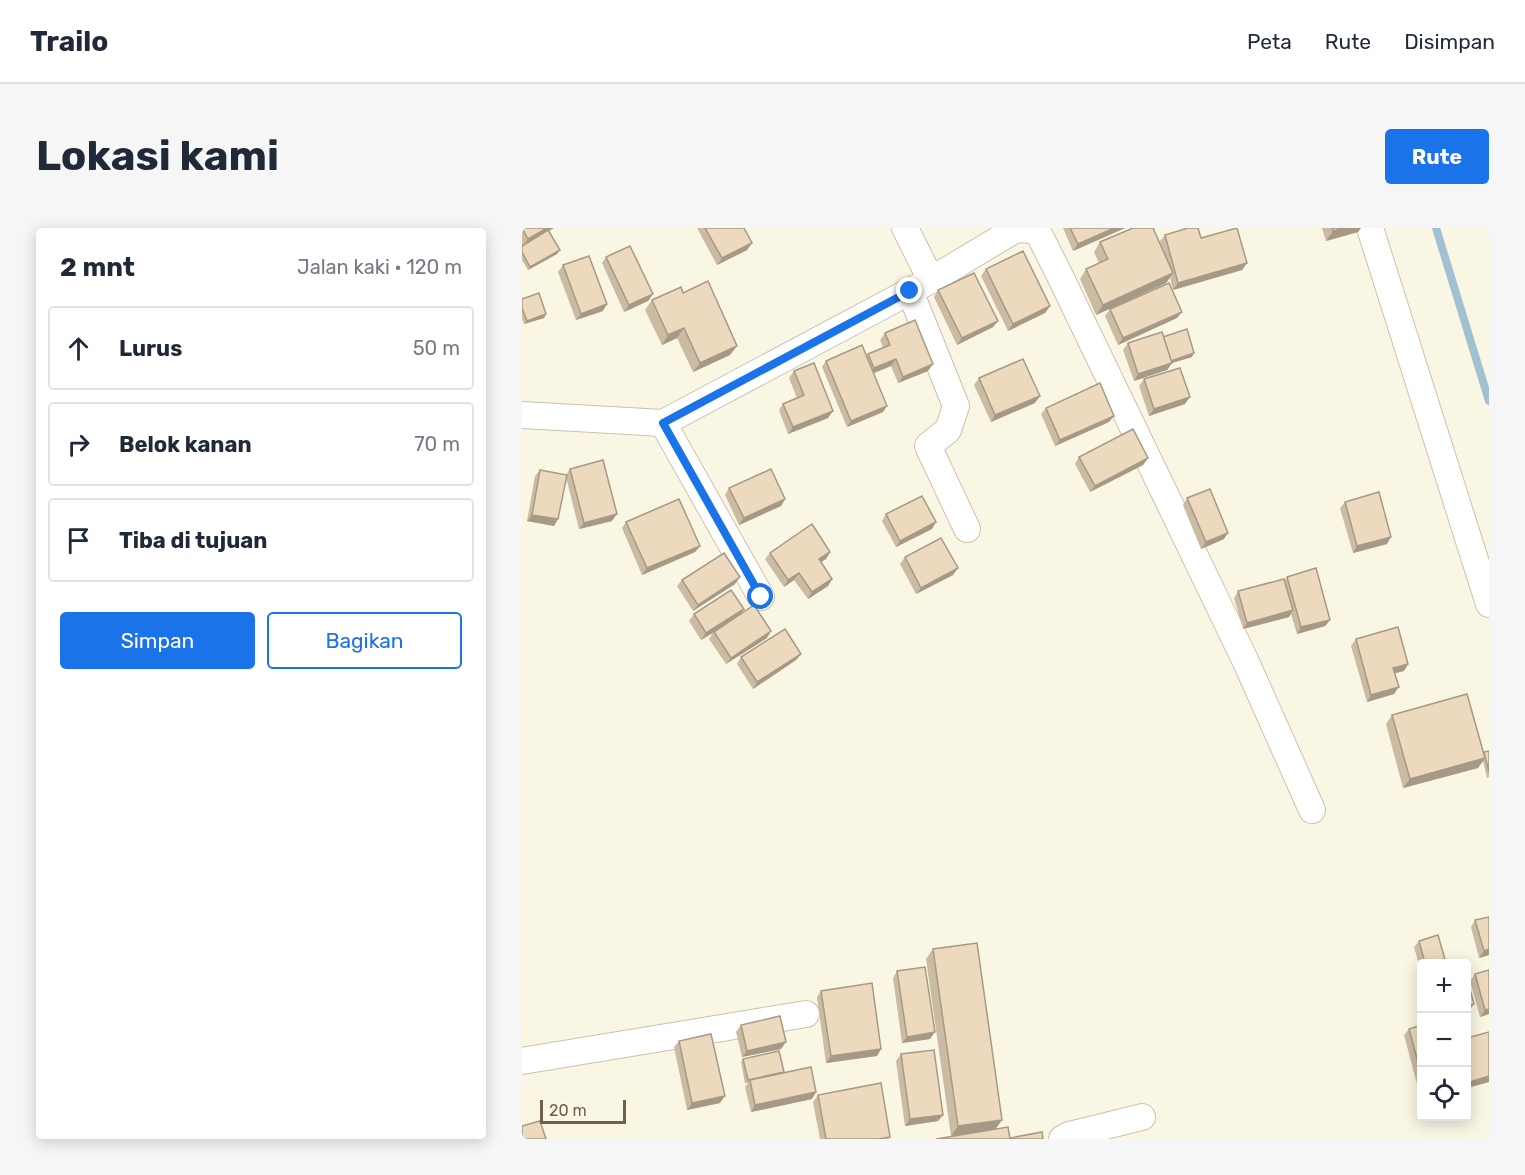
<!DOCTYPE html>
<html lang="id">
<head>
<meta charset="utf-8">
<style>
  :root { --surface:#fff; --page:#f6f6f7; --text:#1f2937; --muted:#747a83; --line:#e0e1e3; --accent:#1a73e8 }
  body { margin:0; font-family:Rubik,sans-serif; background:var(--page); color:var(--text) }
  .controls { position:absolute; right:18px; bottom:18px; display:grid; overflow:hidden; border-radius:6px; box-shadow:0 3px 15px #0003 }
  .controls button { width:54px; height:54px; display:grid; place-items:center; padding:0; border:0; border-bottom:2px solid var(--line); background:var(--surface); color:var(--text); font:30px sans-serif }
  .scale { position:absolute; left:18px; bottom:15px; width:86px; box-sizing:border-box; padding-left:6px; border:3px solid #70604c; border-top:0; font-size:16px; line-height:21px; white-space:nowrap; color:#70604c; -webkit-text-stroke:4px #fdf9e9; paint-order:stroke }
  .stop { position:absolute; width:18px; height:18px; margin:-14px; border:4px solid #1a73e8; border-radius:50%; background:#fff }
  .stop.end { background:#1a73e8; border-color:#fff; box-shadow:0 2px 6px #0008 }
  .list { margin:0; padding:0; list-style:none }
  h2 { display:flex; justify-content:space-between; align-items:center; height:78px; margin:0; padding:0 24px; font-size:26px }
  h2 small { font-size:20px; font-weight:400; color:var(--muted) }
  .list li { display:grid; grid-template-columns:39px 1fr auto; gap:18px; align-items:center; box-sizing:border-box; height:84px; margin:0 12px 12px; padding:0 12px; border:2px solid var(--line); border-radius:6px }
  .list b { display:block; font-size:22px; white-space:nowrap }
  .list em { font-size:20px; font-style:normal; color:var(--muted) }
  .actions { display:flex; gap:12px; padding:18px 24px }
  .actions a { flex:1; padding:14px 0; border:2px solid var(--accent); border-radius:6px; text-align:center; font-size:21px; color:var(--accent) }
  .actions .main { background:var(--accent); color:#fff }
  .icon { flex:none; width:33px; height:33px; fill:none; stroke:currentColor; stroke-width:2; stroke-linecap:round; stroke-linejoin:round }
  .map { position:relative; flex:none; width:967px; height:911px; overflow:hidden; border-radius:6px }
  header { display:flex; align-items:center; gap:36px; box-sizing:border-box; height:84px; padding:0 30px; background:var(--surface); border-bottom:2px solid var(--line) }
  header strong { font-size:28px }
  nav { display:flex; gap:33px; margin-inline-start:auto; font-size:21px }
  .intro { display:flex; align-items:center; justify-content:space-between; box-sizing:border-box; height:144px; padding:0 36px }
  h1 { margin:0; font-size:42px }
  .button { padding:15px 27px; border-radius:6px; background:var(--accent); color:#fff; font-size:21px; font-weight:700 }
  main { display:flex; gap:36px; padding:0 36px }
  aside { flex:1; background:var(--surface); border-radius:6px; box-shadow:0 3px 15px #0003 }
  .map>svg:first-child { display:block }
  .lines { fill:none; stroke-linecap:round; stroke-linejoin:round }
  .stream { stroke:#a1c1d3; stroke-width:8 }
  .street-casing { stroke:#cdc1ae; stroke-width:28 }
  .street { stroke:#fff; stroke-width:26 }
  .wall { fill:#ccbba3 }
  .shaded-wall { fill:#a69985 }
  .building { fill:#eddabe; stroke:#a69985; stroke-width:1.5 }
  .route { stroke:#1a73e8; stroke-width:8 }
</style>
</head>
<body>
<header>
<strong>Trailo</strong>
<nav><a>Peta</a><a>Rute</a><a>Disimpan</a></nav>
</header>
<div class="intro"><h1>Lokasi kami</h1><a class="button">Rute</a></div>
<main>
<aside>
<h2>2 mnt<small>Jalan kaki · 120 m</small></h2>
<ul class="list">
<li><svg class="icon" aria-label="ahead" viewBox="0 0 24 24"><path d="M12 20V5M6 11l6-6 6 6"/></svg><div><b>Lurus</b></div><em>50 m</em></li>
<li><svg class="icon" aria-label="right" viewBox="0 0 24 24"><path d="M7 20v-9h11M14 6l5 5-5 5"/></svg><div><b>Belok kanan</b></div><em>70 m</em></li>
<li><svg class="icon" aria-label="arrive" viewBox="0 0 24 24"><path d="M6 21V4h12l-3 4 3 4H6"/></svg><div><b>Tiba di tujuan</b></div></li>
</ul>
<div class="actions"><a class="main">Simpan</a><a>Bagikan</a></div>
</aside>
<div class="map">
<svg width="967" height="911" viewBox="0 0 967 911">
  <rect width="100%" height="100%" fill="#faf6e4"/>
  <g class="lines">
    <path class="stream" d="M 914,0 L 967,173"/>
    <g class="street-casing">
      <g id="street">
        <path d="M 383,0 L 409,52"/>
        <path d="M 848,0 L 967,376"/>
        <path d="M 388,63 L 434,178 L 426,202 L 406,218 L 445,301"/>
        <path d="M 0,187 L 141,195 L 409,52 L 494,1 L 512,2 L 518,8 L 538,48 L 724,434 L 790,582"/>
        <path d="M 141,195 L 239,369"/>
        <path d="M 0,833 L 284,786"/>
        <path d="M 540,911 L 547,907 L 620,889"/>
      </g>
    </g>
    <use href="#street" class="street"/>
  </g>
  <g class="wall">
    <path d="M 0,0 L 27,3 L 38,22 L 35,26 L 6,42 L 0,32 Z"/>
    <path d="M 175,0 L 222,0 L 230,15 L 225,22 L 195,37 Z"/>
    <path d="M 541,0 L 603,0 L 551,23 Z"/>
    <path d="M 800,0 L 839,0 L 836,4 L 804,13 Z"/>
    <path d="M 643,7 L 679,10 L 725,35 L 720,42 L 651,62 L 648,50 L 644,55 L 574,87 L 558,51 L 564,41 L 577,35 L 572,24 L 578,14 L 640,20 L 638,13 Z"/>
    <path d="M 84,29 L 131,66 L 126,73 L 102,84 L 80,35 Z"/>
    <path d="M 41,37 L 81,83 L 54,92 L 36,44 Z"/>
    <path d="M 464,41 L 528,78 L 523,85 L 486,103 L 459,48 Z"/>
    <path d="M 416,62 L 476,93 L 471,99 L 435,117 L 412,69 Z"/>
    <path d="M 161,65 L 208,127 L 171,144 L 155,110 L 140,117 L 123,82 L 130,72 Z"/>
    <path d="M 0,71 L 24,86 L 22,90 L 2,96 L 0,90 Z"/>
    <path d="M 588,81 L 655,90 L 596,117 L 583,88 Z"/>
    <path d="M 363,105 L 406,143 L 376,155 L 369,138 L 352,145 L 361,184 L 325,199 L 300,139 L 304,133 L 345,128 L 346,126 L 361,119 L 358,112 Z"/>
    <path d="M 641,109 L 670,129 L 650,135 L 645,142 L 612,153 L 601,122 L 606,115 Z"/>
    <path d="M 272,143 L 306,190 L 266,206 L 257,182 L 261,176 L 275,170 L 267,150 Z"/>
    <path d="M 457,150 L 513,175 L 469,194 L 452,157 Z"/>
    <path d="M 622,151 L 663,176 L 627,188 L 617,158 Z"/>
    <path d="M 524,180 L 587,194 L 533,218 L 519,186 Z"/>
    <path d="M 557,229 L 626,230 L 621,237 L 568,264 L 553,236 Z"/>
    <path d="M 48,241 L 90,293 L 57,301 L 44,249 L 32,298 L 5,293 L 13,248 L 18,242 L 44,247 Z"/>
    <path d="M 207,260 L 263,271 L 259,278 L 217,297 L 203,267 Z"/>
    <path d="M 665,270 L 702,311 L 679,321 L 661,277 Z"/>
    <path d="M 823,274 L 865,316 L 831,325 L 818,280 Z"/>
    <path d="M 364,286 L 410,301 L 374,319 L 360,293 Z"/>
    <path d="M 104,294 L 178,318 L 173,324 L 120,347 L 100,300 Z"/>
    <path d="M 308,324 L 304,331 L 299,334 L 310,351 L 306,358 L 286,371 L 272,352 L 262,359 L 243,331 L 248,325 Z"/>
    <path d="M 383,329 L 431,347 L 394,366 L 378,336 Z"/>
    <path d="M 765,349 L 808,392 L 803,398 L 775,406 L 769,386 L 767,389 L 721,401 L 712,370 L 716,363 L 763,352 Z"/>
    <path d="M 160,352 L 213,356 L 171,383 L 155,358 Z"/>
    <path d="M 222,381 L 218,386 L 245,410 L 204,436 L 187,411 L 191,405 L 179,412 L 167,393 L 172,386 Z"/>
    <path d="M 834,411 L 886,436 L 882,443 L 873,445 L 872,466 L 845,474 L 829,418 Z"/>
    <path d="M 279,426 L 274,432 L 231,461 L 215,436 L 219,429 Z"/>
    <path d="M 870,487 L 961,525 L 967,523 L 967,549 L 965,550 L 961,533 L 956,540 L 881,560 L 864,496 Z"/>
    <path d="M 953,692 L 967,727 L 957,730 L 949,699 Z"/>
    <path d="M 897,713 L 924,735 L 900,735 L 900,747 L 892,719 Z"/>
    <path d="M 411,721 L 480,892 L 473,901 L 488,910 L 414,911 L 467,903 L 429,908 L 404,731 Z"/>
    <path d="M 967,742 L 967,786 L 958,789 L 948,753 L 953,746 Z"/>
    <path d="M 375,743 L 408,811 L 380,815 L 371,750 Z"/>
    <path d="M 299,763 L 359,821 L 355,828 L 304,835 L 295,769 Z"/>
    <path d="M 219,797 L 259,821 L 220,829 L 214,804 Z"/>
    <path d="M 900,797 L 900,871 L 899,871 L 882,807 L 887,801 Z"/>
    <path d="M 945,810 L 967,854 L 945,860 Z"/>
    <path d="M 157,813 L 198,875 L 165,882 L 152,819 Z"/>
    <path d="M 379,826 L 421,887 L 416,893 L 383,898 L 374,833 Z"/>
    <path d="M 221,831 L 261,845 L 294,864 L 290,871 L 229,884 L 223,859 L 226,855 L 223,855 L 219,834 Z"/>
    <path d="M 296,867 L 368,909 L 367,911 L 298,911 L 291,874 Z"/>
  </g>
  <g class="shaded-wall">
    <path d="M 25,0 L 32,0 L 1,18 L 6,11 Z"/>
    <path d="M 592,0 L 603,0 L 551,23 L 556,16 Z"/>
    <path d="M 822,0 L 839,0 L 836,4 L 804,13 L 811,3 Z"/>
    <path d="M 230,15 L 225,22 L 195,37 L 200,30 Z"/>
    <path d="M 38,22 L 35,26 L 6,42 L 8,39 Z"/>
    <path d="M 725,35 L 720,42 L 651,62 L 656,55 Z"/>
    <path d="M 651,45 L 644,55 L 574,87 L 581,77 Z"/>
    <path d="M 131,66 L 126,73 L 102,84 L 107,77 Z"/>
    <path d="M 85,76 L 81,83 L 54,92 L 59,86 Z"/>
    <path d="M 528,78 L 523,85 L 486,103 L 491,96 Z"/>
    <path d="M 660,84 L 655,90 L 596,117 L 601,110 Z"/>
    <path d="M 24,86 L 22,90 L 2,96 L 5,93 Z"/>
    <path d="M 476,93 L 471,99 L 435,117 L 440,110 Z"/>
    <path d="M 162,100 L 155,110 L 140,117 L 146,107 Z"/>
    <path d="M 215,118 L 208,127 L 171,144 L 178,135 Z"/>
    <path d="M 672,125 L 670,129 L 646,136 L 649,133 Z"/>
    <path d="M 374,131 L 369,138 L 347,147 L 352,140 Z"/>
    <path d="M 650,135 L 645,142 L 612,153 L 616,146 Z"/>
    <path d="M 411,136 L 406,143 L 376,155 L 381,149 Z"/>
    <path d="M 518,168 L 513,175 L 469,194 L 473,187 Z"/>
    <path d="M 668,169 L 663,176 L 627,188 L 632,181 Z"/>
    <path d="M 365,178 L 361,184 L 325,199 L 329,193 Z"/>
    <path d="M 311,183 L 306,190 L 266,206 L 271,199 Z"/>
    <path d="M 592,188 L 587,194 L 533,218 L 538,212 Z"/>
    <path d="M 626,230 L 621,237 L 568,264 L 573,258 Z"/>
    <path d="M 263,271 L 259,278 L 217,297 L 222,290 Z"/>
    <path d="M 95,286 L 90,293 L 57,301 L 62,295 Z"/>
    <path d="M 10,287 L 36,291 L 32,298 L 5,293 Z"/>
    <path d="M 414,294 L 410,301 L 374,319 L 378,313 Z"/>
    <path d="M 706,305 L 702,311 L 679,321 L 684,314 Z"/>
    <path d="M 869,309 L 865,316 L 831,325 L 835,318 Z"/>
    <path d="M 178,318 L 173,324 L 120,347 L 125,340 Z"/>
    <path d="M 308,324 L 304,331 L 293,338 L 297,331 Z"/>
    <path d="M 436,340 L 431,347 L 394,366 L 399,360 Z"/>
    <path d="M 277,345 L 272,352 L 262,359 L 266,352 Z"/>
    <path d="M 218,349 L 213,356 L 171,383 L 176,377 Z"/>
    <path d="M 310,351 L 306,358 L 286,371 L 290,364 Z"/>
    <path d="M 222,381 L 218,388 L 179,412 L 184,405 Z"/>
    <path d="M 771,382 L 767,389 L 721,401 L 725,395 Z"/>
    <path d="M 808,392 L 803,398 L 775,406 L 779,399 Z"/>
    <path d="M 249,403 L 245,410 L 204,436 L 209,430 Z"/>
    <path d="M 279,426 L 274,432 L 231,461 L 235,454 Z"/>
    <path d="M 886,436 L 882,443 L 866,447 L 871,440 Z"/>
    <path d="M 877,459 L 872,466 L 845,474 L 849,467 Z"/>
    <path d="M 963,530 L 956,540 L 881,560 L 888,551 Z"/>
    <path d="M 967,721 L 967,727 L 957,730 L 962,723 Z"/>
    <path d="M 952,776 L 949,780 L 945,781 L 945,778 Z"/>
    <path d="M 967,781 L 967,786 L 958,789 L 963,782 Z"/>
    <path d="M 413,804 L 408,811 L 380,815 L 385,809 Z"/>
    <path d="M 264,814 L 259,821 L 220,829 L 225,823 Z"/>
    <path d="M 359,821 L 355,828 L 304,835 L 309,828 Z"/>
    <path d="M 967,848 L 967,854 L 945,860 L 948,854 Z"/>
    <path d="M 294,864 L 290,871 L 229,884 L 233,877 Z"/>
    <path d="M 203,868 L 198,875 L 165,882 L 170,875 Z"/>
    <path d="M 421,887 L 416,893 L 383,898 L 388,891 Z"/>
    <path d="M 480,892 L 473,902 L 429,908 L 436,898 Z"/>
  </g>
  <g class="building">
    <path d="M 0,0 L 25,0 L 6,11 Z"/>
    <path d="M 183,0 L 222,0 L 230,15 L 200,30 Z"/>
    <path d="M 548,0 L 592,0 L 556,16 Z"/>
    <path d="M 611,0 L 631,0 L 651,45 L 581,77 L 564,41 L 586,31 L 578,14 Z"/>
    <path d="M 666,0 L 676,0 L 679,10 L 715,0 L 725,35 L 656,55 L 643,7 Z"/>
    <path d="M 810,0 L 822,0 L 811,3 Z"/>
    <path d="M 26,2 L 38,22 L 8,39 L 0,24 L 0,18 Z"/>
    <path d="M 108,18 L 131,66 L 107,77 L 84,29 Z"/>
    <path d="M 501,23 L 528,78 L 491,96 L 464,41 Z"/>
    <path d="M 67,28 L 85,76 L 59,86 L 41,37 Z"/>
    <path d="M 452,45 L 476,93 L 440,110 L 416,62 Z"/>
    <path d="M 186,53 L 215,118 L 178,135 L 162,100 L 146,107 L 130,72 L 159,59 L 161,65 Z"/>
    <path d="M 647,55 L 660,84 L 601,110 L 588,81 Z"/>
    <path d="M 17,65 L 24,86 L 5,93 L 0,80 L 0,71 Z"/>
    <path d="M 393,92 L 411,136 L 381,149 L 374,131 L 352,140 L 346,126 L 368,117 L 363,105 Z"/>
    <path d="M 665,101 L 672,125 L 649,133 L 641,109 Z"/>
    <path d="M 640,104 L 650,135 L 616,146 L 606,115 Z"/>
    <path d="M 340,117 L 365,178 L 329,193 L 304,133 Z"/>
    <path d="M 501,131 L 518,168 L 473,187 L 457,150 Z"/>
    <path d="M 292,135 L 311,183 L 271,199 L 261,176 L 282,167 L 272,143 Z"/>
    <path d="M 658,140 L 668,169 L 632,181 L 622,151 Z"/>
    <path d="M 578,155 L 592,188 L 538,212 L 524,180 Z"/>
    <path d="M 611,201 L 626,230 L 573,258 L 557,229 Z"/>
    <path d="M 81,232 L 95,286 L 62,295 L 48,241 Z"/>
    <path d="M 249,241 L 263,271 L 222,290 L 207,260 Z"/>
    <path d="M 18,242 L 45,247 L 36,291 L 10,287 Z"/>
    <path d="M 688,261 L 706,305 L 684,314 L 665,270 Z"/>
    <path d="M 857,264 L 869,309 L 835,318 L 823,274 Z"/>
    <path d="M 400,268 L 414,294 L 378,313 L 364,286 Z"/>
    <path d="M 157,271 L 178,318 L 125,340 L 104,294 Z"/>
    <path d="M 290,296 L 308,324 L 297,331 L 310,351 L 290,364 L 277,345 L 266,352 L 248,325 Z"/>
    <path d="M 419,310 L 436,340 L 399,360 L 383,329 Z"/>
    <path d="M 202,325 L 218,349 L 176,377 L 160,352 Z"/>
    <path d="M 794,340 L 808,392 L 779,399 L 765,349 Z"/>
    <path d="M 762,351 L 771,382 L 725,395 L 716,363 Z"/>
    <path d="M 209,362 L 222,381 L 184,405 L 172,386 Z"/>
    <path d="M 232,377 L 249,403 L 209,430 L 192,404 Z"/>
    <path d="M 876,399 L 886,436 L 871,440 L 877,459 L 849,467 L 834,411 Z"/>
    <path d="M 263,401 L 279,426 L 235,454 L 219,429 Z"/>
    <path d="M 945,466 L 963,530 L 888,551 L 870,487 Z"/>
    <path d="M 967,523 L 967,544 L 962,524 Z"/>
    <path d="M 967,689 L 967,721 L 962,723 L 953,692 Z"/>
    <path d="M 916,707 L 924,735 L 903,735 L 897,713 Z"/>
    <path d="M 455,715 L 480,892 L 436,898 L 411,721 Z"/>
    <path d="M 403,739 L 413,804 L 385,809 L 375,743 Z"/>
    <path d="M 967,742 L 967,781 L 963,782 L 953,746 Z"/>
    <path d="M 945,750 L 952,776 L 945,778 Z"/>
    <path d="M 350,755 L 359,821 L 309,828 L 299,763 Z"/>
    <path d="M 258,788 L 264,814 L 225,823 L 219,797 Z"/>
    <path d="M 900,797 L 900,849 L 887,801 Z"/>
    <path d="M 967,804 L 967,848 L 948,854 L 945,841 L 945,810 Z"/>
    <path d="M 189,806 L 203,868 L 170,875 L 157,813 Z"/>
    <path d="M 412,822 L 421,887 L 388,891 L 379,826 Z"/>
    <path d="M 257,823 L 262,844 L 226,852 L 221,831 Z"/>
    <path d="M 289,839 L 294,864 L 233,877 L 228,852 Z"/>
    <path d="M 359,855 L 368,909 L 356,911 L 304,911 L 296,867 Z"/>
    <path d="M 18,893 L 24,911 L 0,911 L 0,898 Z"/>
    <path d="M 486,899 L 488,911 L 414,911 Z"/>
    <path d="M 520,904 L 521,911 L 488,911 L 488,910 Z"/>
  </g>
  <g class="lines">
    <path class="route" d="M 239,369 L 141,195 L 388,63"/>
  </g>
</svg>
<div class="controls">
<button>+</button>
<button>−</button>
<button><svg class="icon" aria-label="locate" viewBox="0 0 24 24"><circle cx="12" cy="12" r="6"/><path d="M12 2v4M12 18v4M2 12h4M18 12h4"/></svg></button>
</div>
<div class="scale">20 m</div>
<div class="stop" style="left:239px;top:369px"></div>
<div class="stop end" style="left:388px;top:63px"></div>
</div>
</main>
</body>
</html>
